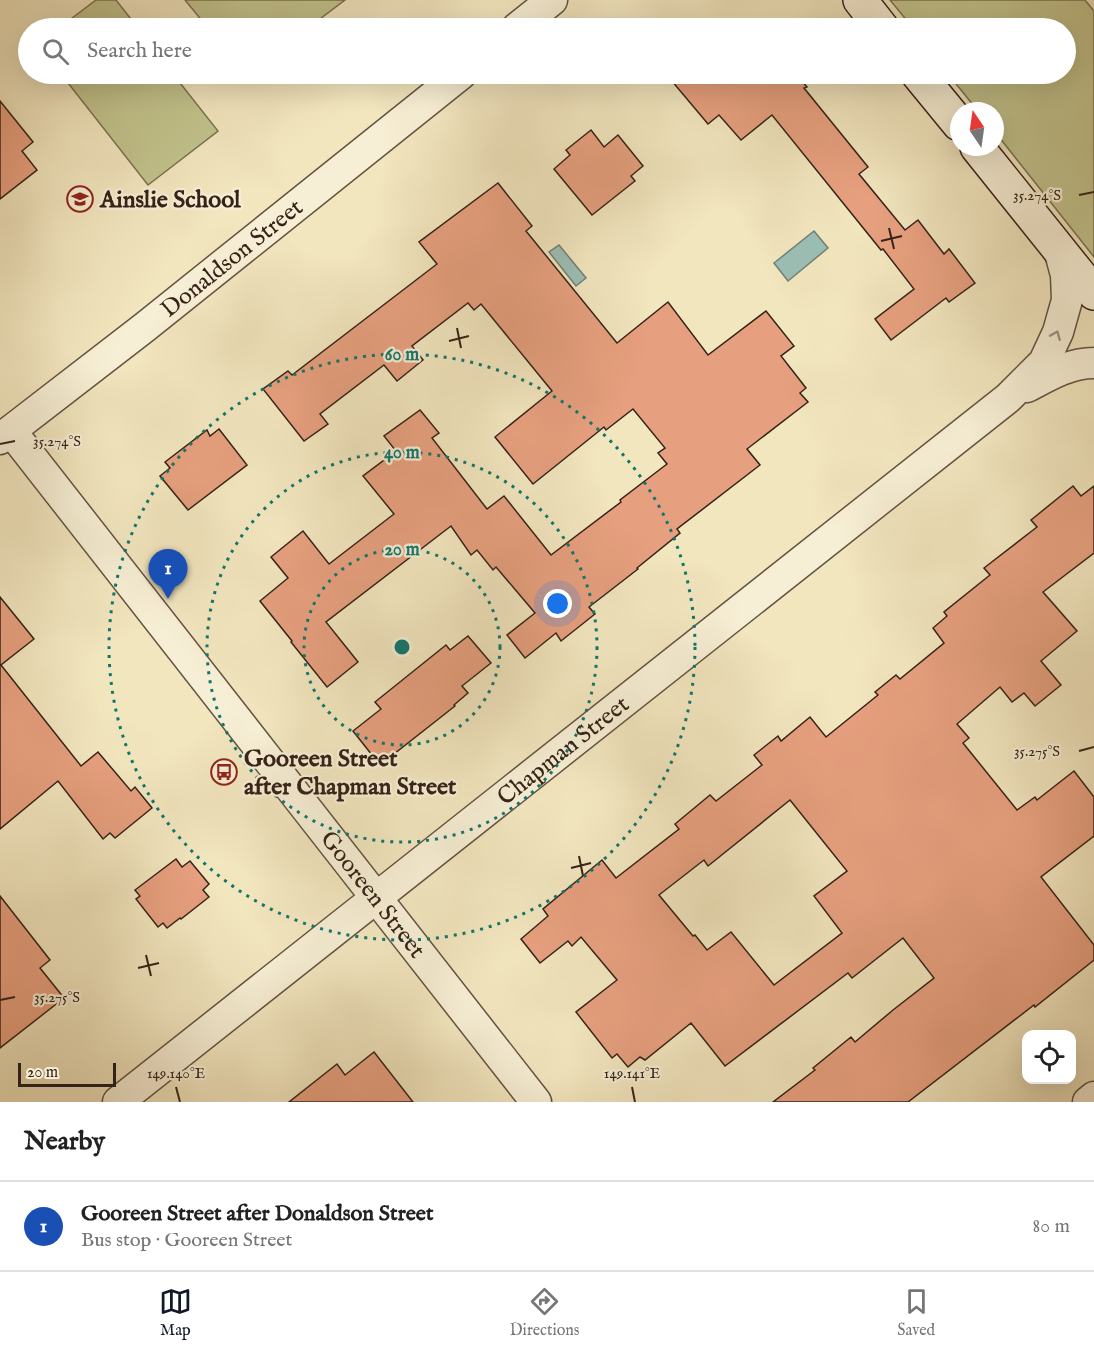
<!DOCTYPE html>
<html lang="en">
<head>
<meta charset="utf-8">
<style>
  :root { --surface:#fff; --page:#f2f2f2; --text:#222; --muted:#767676; --line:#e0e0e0; --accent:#111827 }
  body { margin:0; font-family:"IM FELL English",serif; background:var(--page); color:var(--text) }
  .controls { position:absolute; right:18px; bottom:18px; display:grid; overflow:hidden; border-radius:12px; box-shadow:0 6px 24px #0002 }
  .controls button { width:54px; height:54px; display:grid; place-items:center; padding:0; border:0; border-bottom:2px solid var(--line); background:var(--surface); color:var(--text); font:30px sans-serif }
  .compass { position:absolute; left:950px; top:102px; width:54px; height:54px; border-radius:50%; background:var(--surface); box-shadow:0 6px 24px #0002; rotate:347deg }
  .scale { position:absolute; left:18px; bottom:15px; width:98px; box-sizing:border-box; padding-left:6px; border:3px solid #352218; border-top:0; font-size:16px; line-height:21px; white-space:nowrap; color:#352218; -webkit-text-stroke:4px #f7efd5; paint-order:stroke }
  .you { position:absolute; left:558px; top:604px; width:21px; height:21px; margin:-15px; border:4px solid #fff; border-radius:50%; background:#1a73e8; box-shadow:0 0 0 9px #1a73e833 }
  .badge { display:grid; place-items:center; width:39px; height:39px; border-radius:50%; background:var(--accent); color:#fff; font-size:20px; font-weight:700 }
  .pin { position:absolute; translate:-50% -50px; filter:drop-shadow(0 2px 3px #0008) }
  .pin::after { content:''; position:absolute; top:32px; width:21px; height:18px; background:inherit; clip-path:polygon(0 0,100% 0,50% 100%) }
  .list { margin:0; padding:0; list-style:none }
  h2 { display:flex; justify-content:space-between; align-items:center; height:78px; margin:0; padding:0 24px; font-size:26px }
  h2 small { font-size:20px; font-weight:400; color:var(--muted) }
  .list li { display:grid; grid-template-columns:39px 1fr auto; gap:18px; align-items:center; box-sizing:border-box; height:90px; padding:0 24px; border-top:2px solid var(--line) }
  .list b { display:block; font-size:22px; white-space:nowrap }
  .list p { margin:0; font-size:20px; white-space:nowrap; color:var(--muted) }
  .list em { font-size:20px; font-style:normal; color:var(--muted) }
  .icon { flex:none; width:33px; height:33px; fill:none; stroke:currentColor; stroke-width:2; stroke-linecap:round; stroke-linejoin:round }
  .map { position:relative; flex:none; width:1094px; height:1102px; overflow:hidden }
  .search { position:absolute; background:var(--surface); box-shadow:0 6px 24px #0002; left:18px; right:18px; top:18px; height:66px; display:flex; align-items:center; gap:15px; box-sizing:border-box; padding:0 21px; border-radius:33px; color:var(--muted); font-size:22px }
  .sheet { height:168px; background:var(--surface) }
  nav { display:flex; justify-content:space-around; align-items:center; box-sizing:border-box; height:84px; border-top:2px solid var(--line); background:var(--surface); font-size:16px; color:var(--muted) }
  nav a { display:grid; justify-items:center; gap:3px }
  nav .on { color:var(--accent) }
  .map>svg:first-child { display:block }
  .green { fill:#c2c38d; stroke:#7c7252; stroke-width:1.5 }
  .water { fill:#9bbfb5; stroke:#728076; stroke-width:1.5 }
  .building { fill:#e7a07f; stroke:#352218; stroke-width:1.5; fill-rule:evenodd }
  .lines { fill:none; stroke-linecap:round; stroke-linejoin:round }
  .street-casing { stroke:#645342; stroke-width:33 }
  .secondary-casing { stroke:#352218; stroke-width:36 }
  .street { stroke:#f7efd5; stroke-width:30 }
  .secondary { stroke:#f7efd5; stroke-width:33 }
  .oneway { stroke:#a09380 }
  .ticks { fill:none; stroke:#352218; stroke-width:2 }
  .ring { fill:none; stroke:#0f766e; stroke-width:3; stroke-dasharray:3 6 }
  .labels { text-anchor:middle; stroke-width:4.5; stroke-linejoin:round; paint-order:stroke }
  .poi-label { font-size:24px; font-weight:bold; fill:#352218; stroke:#f7efd5; text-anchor:start }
  .street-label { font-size:24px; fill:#352218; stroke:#f7efd5 }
  .ticks-label { font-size:15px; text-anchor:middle; fill:#352218; stroke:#f7efd5; stroke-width:4.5; stroke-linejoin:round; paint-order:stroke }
  .centre { fill:#0f766e; stroke:#f7efd5; stroke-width:3 }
  .ring-label { font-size:18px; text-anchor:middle; font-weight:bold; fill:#0f766e; stroke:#f7efd5; stroke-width:4.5; stroke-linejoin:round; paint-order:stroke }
</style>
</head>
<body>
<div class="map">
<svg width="1094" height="1102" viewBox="0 0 1094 1102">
  <rect width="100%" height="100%" fill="#f2e6bf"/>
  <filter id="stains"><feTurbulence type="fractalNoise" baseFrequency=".00333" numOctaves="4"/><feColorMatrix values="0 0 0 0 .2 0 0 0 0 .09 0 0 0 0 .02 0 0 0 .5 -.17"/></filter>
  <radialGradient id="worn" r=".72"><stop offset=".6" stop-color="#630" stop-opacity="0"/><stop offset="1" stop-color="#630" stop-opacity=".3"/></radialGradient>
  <g class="green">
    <path d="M 96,0 L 116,0 L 138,28 L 59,28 Z"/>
    <path d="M 185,0 L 345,0 L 308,28 L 208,28 Z"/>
    <path d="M 890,0 L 1085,0 L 1094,11 L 1094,257 L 995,132 L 995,111 L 978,111 L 948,74 L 1066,74 L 1066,28 L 913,28 Z"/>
    <path d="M 61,74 L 173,74 L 218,131 L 148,185 Z"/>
  </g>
  <g class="water">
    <path d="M 814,231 L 828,248 L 788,281 L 774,263 Z"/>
    <path d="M 559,245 L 586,278 L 576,286 L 549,252 Z"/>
  </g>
  <g class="building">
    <path d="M 666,74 L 796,74 L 807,87 L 804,88 L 868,167 L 859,174 L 905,230 L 918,220 L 944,254 L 949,249 L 975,283 L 949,302 L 946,298 L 891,340 L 875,319 L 914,289 L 883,249 L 881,250 L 772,115 L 741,140 L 719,115 L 708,124 Z"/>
    <path d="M 0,101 L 33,142 L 22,151 L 37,170 L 0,199 Z"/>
    <path d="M 591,130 L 604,147 L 618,135 L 643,166 L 631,176 L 635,181 L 592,215 L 554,169 L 570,155 L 566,150 Z"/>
    <path d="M 498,183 L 532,226 L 526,231 L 617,343 L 668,302 L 708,355 L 766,311 L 794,346 L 781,356 L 806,388 L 800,393 L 808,402 L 747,449 L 760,465 L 677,529 L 680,533 L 637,568 L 638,569 L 589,607 L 595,614 L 561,641 L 556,633 L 525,658 L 507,635 L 535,613 L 496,567 L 493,570 L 477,550 L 471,555 L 451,526 L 326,622 L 358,662 L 327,687 L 291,642 L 292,641 L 260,601 L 288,578 L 271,557 L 303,531 L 329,564 L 394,514 L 363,476 L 396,451 L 384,436 L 420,410 L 439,433 L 432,438 L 487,509 L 504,496 L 551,555 L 621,502 L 620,500 L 667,464 L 658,453 L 665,448 L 633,409 L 606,430 L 604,427 L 533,484 L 495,437 L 552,391 L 481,304 L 474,310 L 468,303 L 412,346 L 423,360 L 397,381 L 384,365 L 320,414 L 328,424 L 304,441 L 263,389 L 288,371 L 292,375 L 437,264 L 419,242 Z"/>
    <path d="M 219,429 L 247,465 L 188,510 L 160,476 L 170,468 L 165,462 L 207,430 L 210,436 Z"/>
    <path d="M 1073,486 L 1081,496 L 1094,486 L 1094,553 L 1043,592 L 1077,631 L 1041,661 L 1061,685 L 1035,706 L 1024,693 L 1012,702 L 1000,687 L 957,724 L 969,738 L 963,743 L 1017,810 L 1035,797 L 1037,800 L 1074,771 L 1094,797 L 1094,836 L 1041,877 L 1094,945 L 1094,960 L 1035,1007 L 1034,1005 L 908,1102 L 773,1102 L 815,1070 L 813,1068 L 851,1037 L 855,1042 L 893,1010 L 934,978 L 903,938 L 852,978 L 848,973 L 725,1066 L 691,1023 L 645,1060 L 640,1057 L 628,1067 L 617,1054 L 612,1058 L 576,1012 L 617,980 L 581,937 L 572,946 L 568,941 L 540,963 L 521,939 L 548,916 L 543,909 L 602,860 L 616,878 L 679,829 L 675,824 L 710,795 L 716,801 L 762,765 L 754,755 L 778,736 L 781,741 L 810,717 L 826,737 L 878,695 L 875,692 L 896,675 L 900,679 L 944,643 L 933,628 L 947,616 L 944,612 L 990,575 L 984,568 L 1037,527 L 1031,520 ZM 790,800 L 847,871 L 814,896 L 842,933 L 774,985 L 731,932 L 707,950 L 695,935 L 693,936 L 659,895 L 704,860 L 708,866 Z"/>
    <path d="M 0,597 L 34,639 L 1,665 L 81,766 L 98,752 L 131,791 L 135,787 L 152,808 L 115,838 L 110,833 L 103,839 L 58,781 L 0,829 Z"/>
    <path d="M 468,636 L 491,663 L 462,686 L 468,693 L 454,705 L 455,706 L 380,765 L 353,731 L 381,709 L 375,702 L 446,645 L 450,650 Z"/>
    <path d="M 176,859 L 182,867 L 190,861 L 209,884 L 203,890 L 209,897 L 181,919 L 180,918 L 167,928 L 163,923 L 158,927 L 136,899 L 140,896 L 135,890 Z"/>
    <path d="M 0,896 L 50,960 L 40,968 L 64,998 L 0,1048 Z"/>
    <path d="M 374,1052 L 413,1102 L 289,1102 L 337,1064 L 345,1075 Z"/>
  </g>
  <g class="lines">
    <g class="street-casing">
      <g id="street">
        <path d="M 517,28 L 552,0"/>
        <path d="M 1027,387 C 1048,376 1069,363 1094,363"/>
        <path id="s1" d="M 11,431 L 536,1102"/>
        <path id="s2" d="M 0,439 L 145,327 L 461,74"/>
        <path id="s3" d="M 118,1102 L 1008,398 L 1044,362 L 1058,332 L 1067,300 L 1066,275 L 1059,249"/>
        <path d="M 1088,1102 L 1094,1097"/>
      </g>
    </g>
    <g class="secondary-casing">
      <g id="secondary">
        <path d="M 860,0 L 882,28"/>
        <path d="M 918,74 L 959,124"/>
        <path d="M 977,147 L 1094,293"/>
      </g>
    </g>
    <use href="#street" class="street"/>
    <use href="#secondary" class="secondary"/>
  </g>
  <defs><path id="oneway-chevron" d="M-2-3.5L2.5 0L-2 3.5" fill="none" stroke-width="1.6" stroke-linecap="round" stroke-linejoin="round" transform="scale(1.5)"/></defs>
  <use class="oneway" href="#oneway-chevron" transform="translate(1056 335) rotate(-67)"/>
  <path class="ticks" d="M 1079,195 L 1094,192M 889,228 L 894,249M 881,241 L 902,236M 457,328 L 461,348M 449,341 L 469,336M 0,444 L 15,441M 1079,751 L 1094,747M 579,856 L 583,876M 571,868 L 591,863M 146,955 L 151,976M 138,968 L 159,963M 0,1000 L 15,997M 176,1087 L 180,1102M 632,1087 L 635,1102"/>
  <g class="ring">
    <circle cx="402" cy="647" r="98"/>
    <circle cx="402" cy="647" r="195"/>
    <circle cx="402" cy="647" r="293"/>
  </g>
  <defs>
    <g id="school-ring" transform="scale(1.35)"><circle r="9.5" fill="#f7efd5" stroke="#8f2418" stroke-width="1.5"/><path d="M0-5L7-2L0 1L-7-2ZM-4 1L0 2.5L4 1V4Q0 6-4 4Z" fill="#8f2418"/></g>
    <g id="bus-ring" transform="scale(1.35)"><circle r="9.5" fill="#f7efd5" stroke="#8f2418" stroke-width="1.5"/><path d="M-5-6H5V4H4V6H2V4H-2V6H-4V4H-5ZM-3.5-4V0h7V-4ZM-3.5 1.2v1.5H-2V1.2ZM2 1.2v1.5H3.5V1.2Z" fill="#8f2418"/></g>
  </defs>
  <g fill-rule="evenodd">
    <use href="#school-ring" x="80" y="199"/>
    <use href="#bus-ring" x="224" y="772"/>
  </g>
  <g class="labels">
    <g class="poi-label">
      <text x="100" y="207">Ainslie School</text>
      <text x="244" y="766">Gooreen Street<tspan x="244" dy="28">after Chapman Street</tspan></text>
    </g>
    <g class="street-label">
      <text dy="8" stroke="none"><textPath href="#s2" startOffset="294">Donaldson Street</textPath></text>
      <text dy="8" stroke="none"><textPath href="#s3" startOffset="567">Chapman Street</textPath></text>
      <text dy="8" stroke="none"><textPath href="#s1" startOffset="588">Gooreen Street</textPath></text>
    </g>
  </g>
  <g class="ticks-label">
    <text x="1037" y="200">35.274°S</text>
    <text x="57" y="446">35.274°S</text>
    <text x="1037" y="756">35.275°S</text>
    <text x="57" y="1002">35.275°S</text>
    <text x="176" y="1078">149.140°E</text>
    <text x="632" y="1078">149.141°E</text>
  </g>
  <circle cx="402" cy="647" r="9" class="centre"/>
  <g class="ring-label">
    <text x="402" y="360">60 m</text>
    <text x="402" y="458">40 m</text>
    <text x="402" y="555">20 m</text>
  </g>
  <rect width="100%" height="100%" filter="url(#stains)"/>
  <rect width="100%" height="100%" fill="url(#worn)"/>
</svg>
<div class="controls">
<button><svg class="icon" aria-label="locate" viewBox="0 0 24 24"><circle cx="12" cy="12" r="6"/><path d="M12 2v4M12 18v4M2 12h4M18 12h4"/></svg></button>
</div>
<svg class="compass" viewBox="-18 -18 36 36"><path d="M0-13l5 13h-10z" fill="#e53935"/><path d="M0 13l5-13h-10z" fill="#767676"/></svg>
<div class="scale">20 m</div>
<div class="you"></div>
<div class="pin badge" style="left:168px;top:599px;background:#1a4fb4">1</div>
<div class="search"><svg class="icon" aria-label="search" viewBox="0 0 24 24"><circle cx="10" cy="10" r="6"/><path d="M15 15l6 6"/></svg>Search here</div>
</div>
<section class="sheet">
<h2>Nearby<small></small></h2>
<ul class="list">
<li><span class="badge" style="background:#1a4fb4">1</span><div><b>Gooreen Street after Donaldson Street</b><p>Bus stop · Gooreen Street</p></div><em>80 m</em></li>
</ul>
</section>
<nav>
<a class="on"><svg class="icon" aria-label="map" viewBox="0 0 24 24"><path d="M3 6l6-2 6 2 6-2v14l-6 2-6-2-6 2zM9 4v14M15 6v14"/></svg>Map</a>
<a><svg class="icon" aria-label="directions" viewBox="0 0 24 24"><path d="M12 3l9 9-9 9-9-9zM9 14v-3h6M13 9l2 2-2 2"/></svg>Directions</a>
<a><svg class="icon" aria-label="saved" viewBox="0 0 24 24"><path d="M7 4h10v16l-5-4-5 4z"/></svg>Saved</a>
</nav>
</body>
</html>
